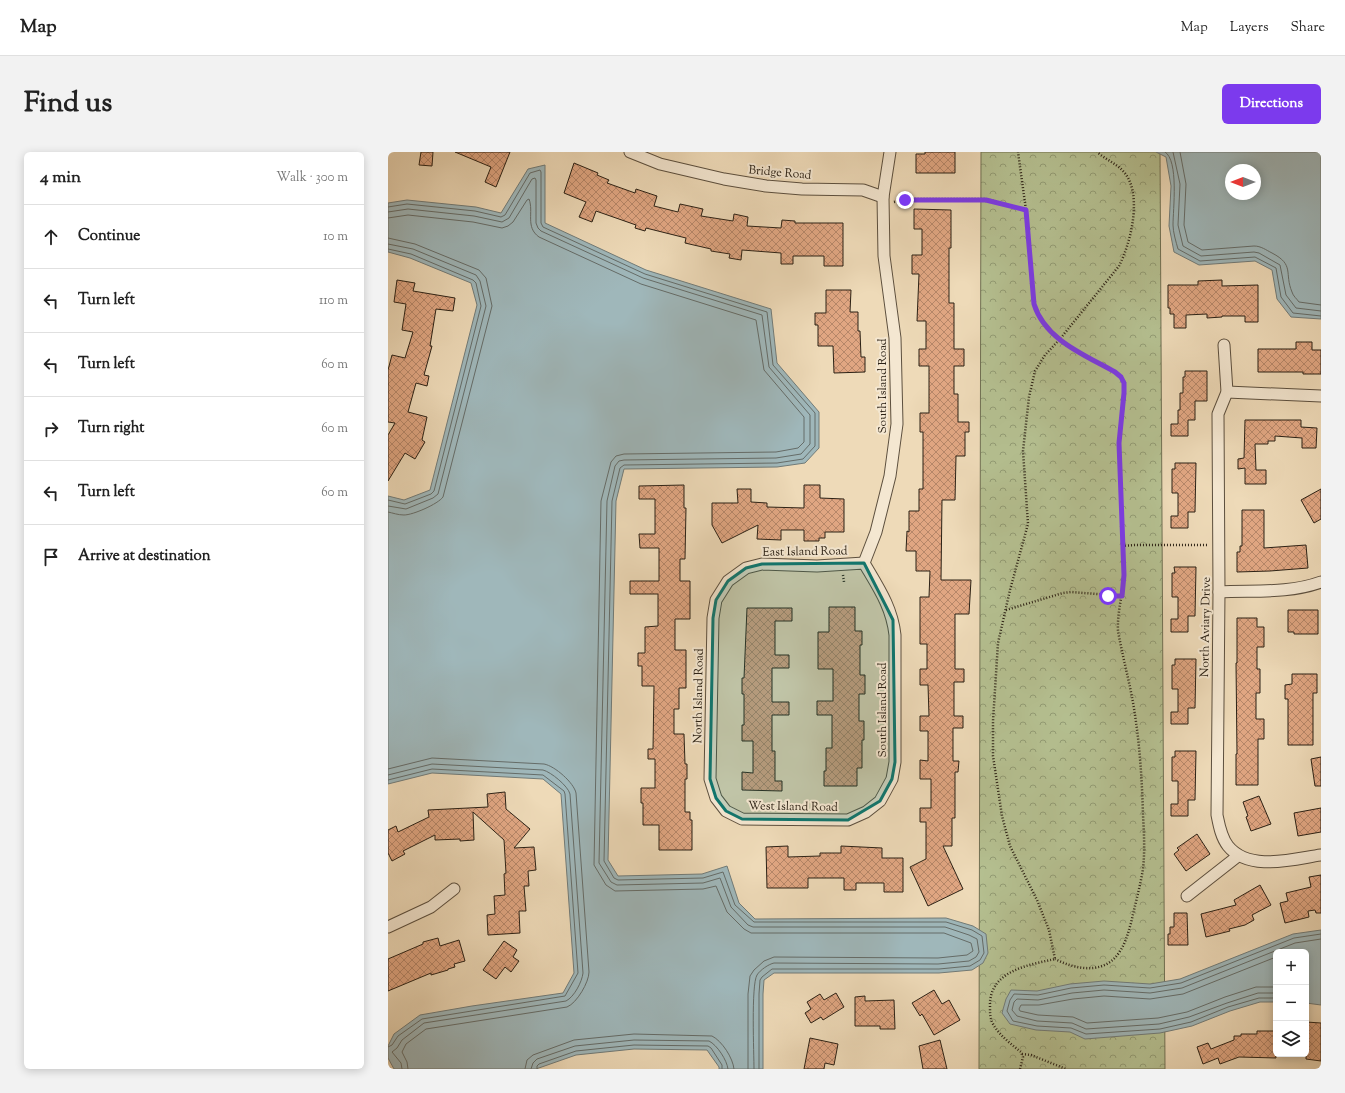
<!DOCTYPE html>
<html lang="en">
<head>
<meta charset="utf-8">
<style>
  :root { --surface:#fff; --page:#f2f2f2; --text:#222; --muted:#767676; --line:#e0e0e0; --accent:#7c3aed }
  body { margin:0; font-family:"Sorts Mill Goudy",serif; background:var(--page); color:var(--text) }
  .controls { position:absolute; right:12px; bottom:12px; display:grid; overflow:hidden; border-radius:6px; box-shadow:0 2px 10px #0003 }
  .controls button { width:36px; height:36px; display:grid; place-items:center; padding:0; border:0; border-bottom:1px solid var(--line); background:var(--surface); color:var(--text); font:20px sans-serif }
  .compass { position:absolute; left:837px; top:12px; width:36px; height:36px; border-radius:50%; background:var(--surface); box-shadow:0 2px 10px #0003; rotate:270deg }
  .stop { position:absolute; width:12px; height:12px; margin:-9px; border:3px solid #7c3aed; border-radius:50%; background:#fff }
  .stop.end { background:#7c3aed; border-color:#fff; box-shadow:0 1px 4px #0008 }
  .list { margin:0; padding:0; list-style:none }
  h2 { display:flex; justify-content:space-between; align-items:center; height:52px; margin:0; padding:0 16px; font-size:17px }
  h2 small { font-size:13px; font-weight:400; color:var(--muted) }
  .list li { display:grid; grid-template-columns:26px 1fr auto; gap:12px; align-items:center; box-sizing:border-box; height:64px; padding:0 16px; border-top:1px solid var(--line) }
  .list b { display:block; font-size:15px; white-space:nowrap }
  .list em { font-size:13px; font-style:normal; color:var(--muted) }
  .icon { flex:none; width:22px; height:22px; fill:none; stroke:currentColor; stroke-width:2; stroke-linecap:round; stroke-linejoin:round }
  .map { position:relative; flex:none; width:933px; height:917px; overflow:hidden; border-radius:6px }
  header { display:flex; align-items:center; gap:24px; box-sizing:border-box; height:56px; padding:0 20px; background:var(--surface); border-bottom:1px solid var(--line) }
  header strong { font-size:19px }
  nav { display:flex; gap:22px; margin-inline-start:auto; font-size:14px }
  .intro { display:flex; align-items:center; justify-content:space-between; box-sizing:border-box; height:96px; padding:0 24px }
  h1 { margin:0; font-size:28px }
  .button { padding:10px 18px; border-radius:6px; background:var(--accent); color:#fff; font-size:14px; font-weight:700 }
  main { display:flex; gap:24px; padding:0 24px }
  aside { flex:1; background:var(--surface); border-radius:6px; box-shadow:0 2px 10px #0003 }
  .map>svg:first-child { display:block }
  .park { fill:url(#park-crowns); stroke:#707053 }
  .water { fill:#9fb7ba; stroke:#717b78; fill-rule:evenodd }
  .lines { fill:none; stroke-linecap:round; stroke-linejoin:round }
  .shore { stroke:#656c68; stroke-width:1 }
  .building { fill:url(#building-cross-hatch); stroke:#2b2115 }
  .street-casing { stroke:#5c4f3e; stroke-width:13 }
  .path { stroke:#2b2115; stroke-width:2.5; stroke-dasharray:1 2; stroke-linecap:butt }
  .street { stroke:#f4e7d1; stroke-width:11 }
  .route { stroke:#7c3aed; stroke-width:5 }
  .marked { fill:#0f766e; fill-opacity:0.2; stroke:#0f766e; stroke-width:3; stroke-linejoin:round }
  .labels { text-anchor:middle; stroke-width:4; stroke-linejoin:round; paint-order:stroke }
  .street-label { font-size:12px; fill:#2b2115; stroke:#f4e7d1 }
</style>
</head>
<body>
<header>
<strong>Map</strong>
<nav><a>Map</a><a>Layers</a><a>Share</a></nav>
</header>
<div class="intro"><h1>Find us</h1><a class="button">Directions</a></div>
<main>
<aside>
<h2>4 min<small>Walk · 300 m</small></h2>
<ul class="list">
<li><svg class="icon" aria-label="ahead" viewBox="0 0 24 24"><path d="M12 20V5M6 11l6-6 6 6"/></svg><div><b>Continue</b></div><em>10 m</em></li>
<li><svg class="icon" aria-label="left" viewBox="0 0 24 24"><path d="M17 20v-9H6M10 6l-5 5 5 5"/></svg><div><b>Turn left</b></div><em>110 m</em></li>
<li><svg class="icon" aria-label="left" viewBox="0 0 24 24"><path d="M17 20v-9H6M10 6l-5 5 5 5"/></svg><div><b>Turn left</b></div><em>60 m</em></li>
<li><svg class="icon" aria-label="right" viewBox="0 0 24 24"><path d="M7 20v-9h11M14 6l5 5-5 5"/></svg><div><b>Turn right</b></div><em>60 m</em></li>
<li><svg class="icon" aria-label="left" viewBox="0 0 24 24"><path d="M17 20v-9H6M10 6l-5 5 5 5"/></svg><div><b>Turn left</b></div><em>60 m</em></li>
<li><svg class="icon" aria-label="arrive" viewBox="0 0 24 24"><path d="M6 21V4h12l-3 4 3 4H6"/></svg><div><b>Arrive at destination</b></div></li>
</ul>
</aside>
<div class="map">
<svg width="933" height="917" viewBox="0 0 933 917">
  <defs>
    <pattern id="park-crowns" width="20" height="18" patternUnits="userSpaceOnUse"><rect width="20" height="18" fill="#b5c091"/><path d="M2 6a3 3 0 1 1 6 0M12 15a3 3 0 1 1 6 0" fill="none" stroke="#939c75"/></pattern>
    <pattern id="building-cross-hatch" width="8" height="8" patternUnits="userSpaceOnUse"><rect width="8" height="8" fill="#e0a682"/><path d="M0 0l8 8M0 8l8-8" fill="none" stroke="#b68769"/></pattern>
  </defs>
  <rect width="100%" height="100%" fill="#eedab8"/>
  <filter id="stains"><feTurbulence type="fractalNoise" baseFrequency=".005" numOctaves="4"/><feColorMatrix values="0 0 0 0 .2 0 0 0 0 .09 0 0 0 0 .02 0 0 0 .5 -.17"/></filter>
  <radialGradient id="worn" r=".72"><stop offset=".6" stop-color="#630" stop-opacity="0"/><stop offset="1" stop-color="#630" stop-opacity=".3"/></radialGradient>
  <path class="park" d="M 593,0 L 772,0 L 777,917 L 591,917 Z"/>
  <g class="water">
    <path d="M 768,0 L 933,0 L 933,167 L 903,165 L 889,147 L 884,118 L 867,109 L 811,113 L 786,100 L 781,74 L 783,34 L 778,5 ZM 843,18 L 867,18 L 867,42 L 843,42 Z"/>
    <path d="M 157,13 L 157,71 L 258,118 L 383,157 L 389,211 L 431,260 L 431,296 L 417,311 L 389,315 L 236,317 L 228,349 L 220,708 L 230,724 L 314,722 L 339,714 L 351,751 L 367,767 L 558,766 L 585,774 L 598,782 L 600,801 L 595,811 L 584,818 L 551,821 L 386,821 L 376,828 L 375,842 L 375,917 L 331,917 L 331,915 L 319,898 L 246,897 L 188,903 L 148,917 L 6,917 L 0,906 L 0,894 L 6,882 L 32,863 L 84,854 L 175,841 L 186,821 L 173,642 L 155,627 L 44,621 L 0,632 L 0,344 L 16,348 L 42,338 L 89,153 L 83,131 L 22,106 L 0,100 L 0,51 L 19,48 L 88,55 L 113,61 L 140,17 Z"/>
    <path d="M 933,778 L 933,853 L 918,851 L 918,800 L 888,800 L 888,850 L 872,850 L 842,859 L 804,874 L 772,881 L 697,887 L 682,880 L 648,878 L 622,872 L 614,861 L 618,847 L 623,838 L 649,839 L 682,832 L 716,829 L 762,832 L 792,827 L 905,782 Z"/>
  </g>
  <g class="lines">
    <g class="shore">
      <path d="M 777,0 C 791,8 785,58 785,73 C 785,80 788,90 790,97 L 812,109 L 867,105 L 888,116 L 893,145 L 905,161 L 933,164"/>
      <path d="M 785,0 L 792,32 L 790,73 L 795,94 L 813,104 L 866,100 L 871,101 L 892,113 L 898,143 L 908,156 L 933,159"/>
      <path d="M 792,0 L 798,32 L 796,73 L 800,90 L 814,98 L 866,94 C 873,94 878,98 884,101 C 907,113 896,121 904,140 C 905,144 909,147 911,150 L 933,153"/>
      <path d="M 0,55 L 19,52 L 87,59 L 113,65 L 117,63 L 142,21 L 152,18 L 153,20 L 153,71 L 155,75 L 257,122 L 379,160 L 385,213 L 427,261 L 427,294 L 415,307 L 389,311 L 236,313 L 232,316 L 224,349 L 216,709 L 226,726 L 230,728 L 315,726 L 335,720 L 347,753 L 366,770 L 558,770 L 584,778 L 594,784 L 596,801 L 592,808 L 582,814 L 551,817 L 384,817 L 374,825 L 372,828 L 371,842 L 371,917"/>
      <path d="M 0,60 L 20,57 L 86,64 L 114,70 L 121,66 L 144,27 L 147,26 L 148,28 L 148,71 L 150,76 L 153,79 L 255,126 L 374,163 L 381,215 L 422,263 L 422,292 L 413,302 L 388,306 L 236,308 L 231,309 L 227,314 L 219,349 L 211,711 L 223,730 L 229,733 L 315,731 L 332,726 L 343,755 L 360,773 L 365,775 L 557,775 L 581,783 L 589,787 L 591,800 L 588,805 L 581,809 L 550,812 L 386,811 C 381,812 372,818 369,823 C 363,833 366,902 366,917"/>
      <path d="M 0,66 L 20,63 L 85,70 L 114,76 L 120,74 L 125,70 L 139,48 L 141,47 C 146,60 137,75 151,85 L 253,132 L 368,168 L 376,218 L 416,265 L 416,290 L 410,296 L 388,300 L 236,302 L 228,304 L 223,310 L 213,349 L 206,713 L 218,733 L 227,739 L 315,737 L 328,734 L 339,760 L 356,777 L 363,781 L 556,781 L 583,791 L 585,799 L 579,803 L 550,806 L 386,805 L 376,809 L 366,818 L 362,824 L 360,842 L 360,917"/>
      <path d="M 0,86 L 27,92 L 91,118 L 98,126 L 104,154 L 55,345 C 50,352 25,363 16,363 C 10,363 5,361 0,360"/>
      <path d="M 0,92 L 25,97 L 88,123 L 92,129 L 98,154 L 50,342 L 45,346 L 18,357 L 0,354"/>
      <path d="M 0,97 L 23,102 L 85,128 L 88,131 L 93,154 L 46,339 L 43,342 L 17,352 L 0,348"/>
      <path d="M 0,617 L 44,606 L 156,612 C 167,614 186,631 188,641 L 201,820 C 201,830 189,851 179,855 L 38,877 L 18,892 L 14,900 L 19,910 L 20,917"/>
      <path d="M 0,623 L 44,612 L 155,618 C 163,620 180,634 182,642 L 195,821 C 194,830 186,845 178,849 L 36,871 L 14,888 L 9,896 L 4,900 L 13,911 L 14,917"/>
      <path d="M 0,628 L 44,617 L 155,623 L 176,639 L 177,642 L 190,821 L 177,844 L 34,867 L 10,884 L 4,893 L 0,895"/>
      <path d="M 888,805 L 795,842 L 762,847 L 716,844 L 685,847 L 651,853 L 633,853 L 631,857 L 632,859 L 650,863 L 685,865 L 699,871 L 770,866 L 799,860 L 837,845 L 868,835 L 888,835"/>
      <path d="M 888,841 L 870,841 L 839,851 L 801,865 L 771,872 L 698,877 L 684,871 L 649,869 L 629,864 L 624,858 L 626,850 L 629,847 L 650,848 L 684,841 L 716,838 L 762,841 L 794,836 L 907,791 L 933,787"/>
      <path d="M 888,846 L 871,846 L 840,855 L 803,870 L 772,877 L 698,882 L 683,876 L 649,874 L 625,869 L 619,859 L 622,848 L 626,842 L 650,843 L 683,836 L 716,833 L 762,836 L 793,831 L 906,786 L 933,782"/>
      <path d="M 137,917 L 139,908 L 145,903 L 186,888 L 246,882 L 324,884 C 334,889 345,906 346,917"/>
      <path d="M 143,917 L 145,911 L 149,907 L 187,894 L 246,888 L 321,889 C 329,893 339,908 340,917"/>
      <path d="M 149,917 L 149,914 L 151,912 L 188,899 L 246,893 L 320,894 L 323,896 L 334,913 L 334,917"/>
    </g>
  </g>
  <g class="building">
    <path d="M 33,0 L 45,0 L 44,14 L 31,13 Z"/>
    <path d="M 67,0 L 122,0 L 108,35 L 97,30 L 103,15 Z"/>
    <path d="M 537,0 L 567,0 L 567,21 L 528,21 L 528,2 L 537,2 Z"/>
    <path d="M 186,11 L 210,21 L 209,23 L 221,28 L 219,31 L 247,41 L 248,37 L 269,44 L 266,54 L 290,60 L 292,52 L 315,57 L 313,64 L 345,69 L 346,62 L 360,65 L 359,74 L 393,76 L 394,68 L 407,69 L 407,71 L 455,71 L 455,114 L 436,114 L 436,104 L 405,104 L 405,112 L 393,112 L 393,101 L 354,98 L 353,108 L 341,106 L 342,102 L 323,99 L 323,97 L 297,91 L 298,86 L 258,76 L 257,79 L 247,76 L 248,73 L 208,59 L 204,70 L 191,65 L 198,50 L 176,41 Z"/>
    <path d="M 526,57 L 563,58 L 563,96 L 561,96 L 561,151 L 566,151 L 566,197 L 576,197 L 576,214 L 566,214 L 566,242 L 570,242 L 570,270 L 581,270 L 581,280 L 577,280 L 577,304 L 568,304 L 567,348 L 554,348 L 553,428 L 583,428 L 581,462 L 567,462 L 567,517 L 576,517 L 576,530 L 566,530 L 566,564 L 575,564 L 575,576 L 565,576 L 565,609 L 571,609 L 570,620 L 567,620 L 567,666 L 564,666 L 564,694 L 555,694 L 575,737 L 540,754 L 522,715 L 538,707 L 538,670 L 532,670 L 532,656 L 543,656 L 543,627 L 532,627 L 532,608 L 540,609 L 540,579 L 532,579 L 532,564 L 541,564 L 540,533 L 532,533 L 532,517 L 539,517 L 539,492 L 532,492 L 532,445 L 541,445 L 542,419 L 528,419 L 528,399 L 518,399 L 519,379 L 521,380 L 521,359 L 531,359 L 531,337 L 535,337 L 535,280 L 532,280 L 532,261 L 541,261 L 541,214 L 531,214 L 531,197 L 538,197 L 538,169 L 529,169 L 531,122 L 524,122 L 524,103 L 534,103 L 534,77 L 526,77 Z"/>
    <path d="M 9,128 L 27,131 L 25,139 L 67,146 L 65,159 L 48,157 L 42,194 L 44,194 L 36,223 L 41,224 L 39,234 L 28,231 L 20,260 L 39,265 L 34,288 L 37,290 L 27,307 L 17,301 L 0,329 L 0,283 L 7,271 L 0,270 L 0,218 L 4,203 L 17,206 L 25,180 L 14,178 L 18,152 L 6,150 Z"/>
    <path d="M 834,128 L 834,134 L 870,133 L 870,170 L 857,170 L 857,164 L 834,164 L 834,165 L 819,166 L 819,162 L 798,163 L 798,176 L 786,176 L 786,162 L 782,162 L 782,156 L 780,156 L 780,133 L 810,133 L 810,129 Z"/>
    <path d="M 438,138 L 463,138 L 462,160 L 470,160 L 470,179 L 472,179 L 473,205 L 477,205 L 477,220 L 446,221 L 445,194 L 430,194 L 430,173 L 427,173 L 427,161 L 438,161 Z"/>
    <path d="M 908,190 L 924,190 L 924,198 L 933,198 L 933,222 L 915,222 L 915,220 L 870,220 L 870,197 L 908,197 Z"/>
    <path d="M 797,219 L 819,219 L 819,249 L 807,249 L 807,268 L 800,268 L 800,284 L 783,284 L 783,272 L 790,272 L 790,258 L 792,258 L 792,241 L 795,241 L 795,225 L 797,225 Z"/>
    <path d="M 857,268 L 913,268 L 913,275 L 929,276 L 928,296 L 914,296 L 914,286 L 887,284 L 887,289 L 880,289 L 880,292 L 867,292 L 868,318 L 878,318 L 878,332 L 857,332 L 857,316 L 850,317 L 850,307 L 856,306 Z"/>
    <path d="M 787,311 L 808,311 L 807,360 L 800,360 L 800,376 L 783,376 L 783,364 L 790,364 L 790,341 L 784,341 L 784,317 L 787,317 Z"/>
    <path d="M 296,333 L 296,356 L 298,356 L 297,407 L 292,407 L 292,429 L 302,429 L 302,467 L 287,467 L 287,498 L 298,498 L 298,536 L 291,536 L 291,557 L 286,557 L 286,582 L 296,582 L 297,612 L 299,612 L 299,627 L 297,627 L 297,660 L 302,660 L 302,668 L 304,668 L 304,698 L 271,698 L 271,673 L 255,673 L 255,651 L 253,651 L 253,636 L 267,636 L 267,607 L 260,607 L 260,597 L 265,597 L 266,534 L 254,534 L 254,514 L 250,514 L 250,501 L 257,501 L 257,475 L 270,474 L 270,442 L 242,442 L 242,429 L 271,429 L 271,396 L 252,396 L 251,382 L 267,382 L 267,347 L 251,347 L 251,334 Z"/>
    <path d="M 416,333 L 432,333 L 432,346 L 456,347 L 456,380 L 437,380 L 437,386 L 431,386 L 431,389 L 416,389 L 416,378 L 393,378 L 393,388 L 369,387 L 370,373 L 334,391 L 324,373 L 324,351 L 350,351 L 349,337 L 363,337 L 363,350 L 379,351 L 379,355 L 416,356 Z"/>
    <path d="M 933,337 L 933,367 L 926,371 L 913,348 Z"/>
    <path d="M 854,358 L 876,358 L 876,396 L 918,393 L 920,416 L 882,419 L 849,420 L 849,400 L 852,400 L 852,394 L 854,394 Z"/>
    <path d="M 786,415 L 808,415 L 807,464 L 800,464 L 800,480 L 783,480 L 783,467 L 790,467 L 790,445 L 784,445 L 784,421 L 787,421 Z"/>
    <path d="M 441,455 L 467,455 L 467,479 L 474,479 L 474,493 L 472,493 L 472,523 L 477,523 L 477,542 L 471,542 L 471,569 L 476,569 L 476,588 L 474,588 L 474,616 L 469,616 L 469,634 L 436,634 L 436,619 L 438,619 L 438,596 L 444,596 L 444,563 L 429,563 L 429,549 L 445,549 L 445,517 L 430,517 L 430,480 L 441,480 Z"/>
    <path d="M 359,456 L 404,456 L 404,469 L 387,469 L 387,503 L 401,503 L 401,516 L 384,516 L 384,550 L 401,550 L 401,563 L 384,563 L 384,599 L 387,599 L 387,629 L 394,629 L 394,639 L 354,638 L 354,620 L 365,621 L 365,589 L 354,589 L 354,573 L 356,573 L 356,542 L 354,542 L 354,526 L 356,526 Z"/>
    <path d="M 900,458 L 930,458 L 930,482 L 906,482 L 906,480 L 900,480 Z"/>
    <path d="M 849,466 L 869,466 L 869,475 L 876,475 L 876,495 L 869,495 L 869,517 L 872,517 L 872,541 L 868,541 L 868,567 L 876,567 L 876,587 L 870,587 L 870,633 L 848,633 L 848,602 L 849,602 L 848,511 L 849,511 Z"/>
    <path d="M 787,507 L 808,507 L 807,556 L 800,556 L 800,572 L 783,572 L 783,560 L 790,560 L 790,537 L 784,537 L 784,513 L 787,513 Z"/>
    <path d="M 904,522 L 929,522 L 929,541 L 925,541 L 925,593 L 900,593 L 900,547 L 897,547 L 897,533 L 904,532 Z"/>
    <path d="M 787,599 L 808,599 L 807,648 L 800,648 L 800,664 L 783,664 L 783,652 L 790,652 L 790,629 L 784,629 L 784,605 L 787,605 Z"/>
    <path d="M 933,605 L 933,634 L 927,634 L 923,607 Z"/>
    <path d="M 117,640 L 118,657 L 142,677 L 126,696 L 146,695 L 148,718 L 140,719 L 141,734 L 136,734 L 138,759 L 131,759 L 132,781 L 100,783 L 99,763 L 107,762 L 106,744 L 117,743 L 116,722 L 118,721 L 116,688 L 85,660 L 86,688 L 72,689 L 72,687 L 47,688 L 47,683 L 15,699 L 17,702 L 4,709 L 0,701 L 0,678 L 8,674 L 10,680 L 41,665 L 40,658 L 100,655 L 99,642 Z"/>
    <path d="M 871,644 L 883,672 L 863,679 L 858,665 L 860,664 L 855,650 Z"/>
    <path d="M 933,656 L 933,680 L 910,684 L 906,661 Z"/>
    <path d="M 809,682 L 822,702 L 798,719 L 786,702 L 791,698 L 789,696 Z"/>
    <path d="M 400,694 L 400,705 L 432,704 L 432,701 L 453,701 L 453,694 L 494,696 L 494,706 L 515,706 L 515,740 L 496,740 L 496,731 L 468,731 L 468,738 L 456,738 L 456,726 L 420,726 L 420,736 L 379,736 L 378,695 Z"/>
    <path d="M 933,723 L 933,761 L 928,761 L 927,758 L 920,759 L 921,765 L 897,771 L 892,751 L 900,749 L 898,741 L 923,735 L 921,725 Z"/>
    <path d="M 872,733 L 883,753 L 864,763 L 866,768 L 857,773 L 841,777 L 842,779 L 818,785 L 813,762 L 848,753 L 846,748 Z"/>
    <path d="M 786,761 L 799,761 L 800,793 L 780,793 L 780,782 L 782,782 L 782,775 L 786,775 Z"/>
    <path d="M 50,786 L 52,794 L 71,788 L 77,809 L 66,812 L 67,815 L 60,817 L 60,818 L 43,823 L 43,821 L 0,839 L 0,807 L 35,792 L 35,790 Z"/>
    <path d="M 116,789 L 129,798 L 125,805 L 131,809 L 123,820 L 117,815 L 108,827 L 95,818 Z"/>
    <path d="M 546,838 L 554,852 L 561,848 L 572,868 L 546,883 L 534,862 L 532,864 L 524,851 Z"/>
    <path d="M 448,841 L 456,855 L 435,868 L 433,865 L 423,871 L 417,861 L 423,857 L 419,850 L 432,842 L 436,848 Z"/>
    <path d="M 477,844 L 477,849 L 506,848 L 507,877 L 492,877 L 492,874 L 467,874 L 467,845 Z"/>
    <path d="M 918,870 L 933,871 L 933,909 L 918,907 Z"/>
    <path d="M 869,879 L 888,879 L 888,906 L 851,905 L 832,912 L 830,906 L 815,912 L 809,895 L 820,891 L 823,897 L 846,888 L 846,884 L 853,884 L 853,882 L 869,882 Z"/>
    <path d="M 422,886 L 450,892 L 446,913 L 437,911 L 436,917 L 416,917 Z"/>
    <path d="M 552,888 L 559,917 L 535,917 L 531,894 Z"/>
  </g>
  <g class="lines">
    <g class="street-casing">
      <g id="street">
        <path d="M 242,0 L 272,12 L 336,27 L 378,34 L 414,37 L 475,38 L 495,45"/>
        <path d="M 836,193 L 839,240 L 830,262 L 831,440 L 829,663 C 831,673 833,685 840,694 C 861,720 905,707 933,703"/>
        <path d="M 839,240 L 933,244"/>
        <path d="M 476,411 C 490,435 504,455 507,483 L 507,610 L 504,627 L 492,649 L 478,660 L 460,668 L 354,667 L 338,659 L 328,646 L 322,627 L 325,466 L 328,448 L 340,429 L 358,416 L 374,412 L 429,414 Z"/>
        <path d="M 476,411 L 488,380 L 502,324 L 509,272 L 507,186 L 496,104 L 495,45 L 502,0"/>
        <path d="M 831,440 C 865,438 900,442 933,430"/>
        <path d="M 799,744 L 850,704"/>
        <path d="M 0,775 L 43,755 L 66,737"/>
      </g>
    </g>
    <g class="path">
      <path d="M 506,50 L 517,47 L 598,47 L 638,58 L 630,0"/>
      <path d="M 638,58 L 646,152 C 657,188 697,203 727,220 L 733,225 L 736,231 L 737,241 L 731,291 L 736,423 C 735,442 729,460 730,479 C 735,507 743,535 747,563 C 752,596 754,629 755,663 C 756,681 757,699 755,717 C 752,735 747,753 743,771 C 740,781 738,790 732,799 C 718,823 688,818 667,807"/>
      <path d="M 734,394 L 747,393 L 819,393"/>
      <path d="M 455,423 L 456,430"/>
      <path d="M 618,458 L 675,441 L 683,440 L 734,444"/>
      <path d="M 634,902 L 643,903 L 678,917"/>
      <path d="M 632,917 L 635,905 L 633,900 C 623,892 612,884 605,872 C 602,866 602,861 602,854 C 601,819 640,813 667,807 L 661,778 L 649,748 L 622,694 L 614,664 L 605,604 L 605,569 L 610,491 L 622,438 L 640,372 L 635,299 L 641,245 L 647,219 L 657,203 L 672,187 L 731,114 C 743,91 756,39 734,18 C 727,11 717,7 709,0"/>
    </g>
    <use href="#street" class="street"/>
  </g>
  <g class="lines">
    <path class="route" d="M 517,48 L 598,48 L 638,58 L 646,152 C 657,188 697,203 727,220 L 733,225 L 736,231 L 736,241 L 731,291 L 736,423 L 734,444 L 720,444"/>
  </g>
  <path class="marked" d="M 476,411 L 505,468 L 507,610 L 504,627 L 492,649 L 460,668 L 354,667 L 338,659 L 328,646 L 322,627 L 325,466 L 328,448 L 340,429 L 358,416 L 374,412 Z"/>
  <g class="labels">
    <g class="street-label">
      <text transform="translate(392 20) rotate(5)" y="4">Bridge Road</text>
      <text transform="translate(494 234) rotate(-90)" y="4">South Island Road</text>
      <text transform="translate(417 399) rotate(-1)" y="4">East Island Road</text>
      <text transform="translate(817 475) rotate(-89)" y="4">North Aviary Drive</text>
      <text transform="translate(310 544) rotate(-89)" y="4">North Island Road</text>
      <text transform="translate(494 558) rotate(-90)" y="4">South Island Road</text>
      <text transform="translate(405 654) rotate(1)" y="4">West Island Road</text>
    </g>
  </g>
  <rect width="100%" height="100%" filter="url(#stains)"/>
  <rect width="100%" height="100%" fill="url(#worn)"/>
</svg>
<div class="controls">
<button>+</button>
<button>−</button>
<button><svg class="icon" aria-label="layers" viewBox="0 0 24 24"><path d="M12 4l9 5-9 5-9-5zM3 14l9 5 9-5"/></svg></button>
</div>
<svg class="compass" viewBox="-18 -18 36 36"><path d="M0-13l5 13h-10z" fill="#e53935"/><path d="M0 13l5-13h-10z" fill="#767676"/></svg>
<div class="stop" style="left:720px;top:444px"></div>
<div class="stop end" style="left:517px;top:48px"></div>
</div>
</main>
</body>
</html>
